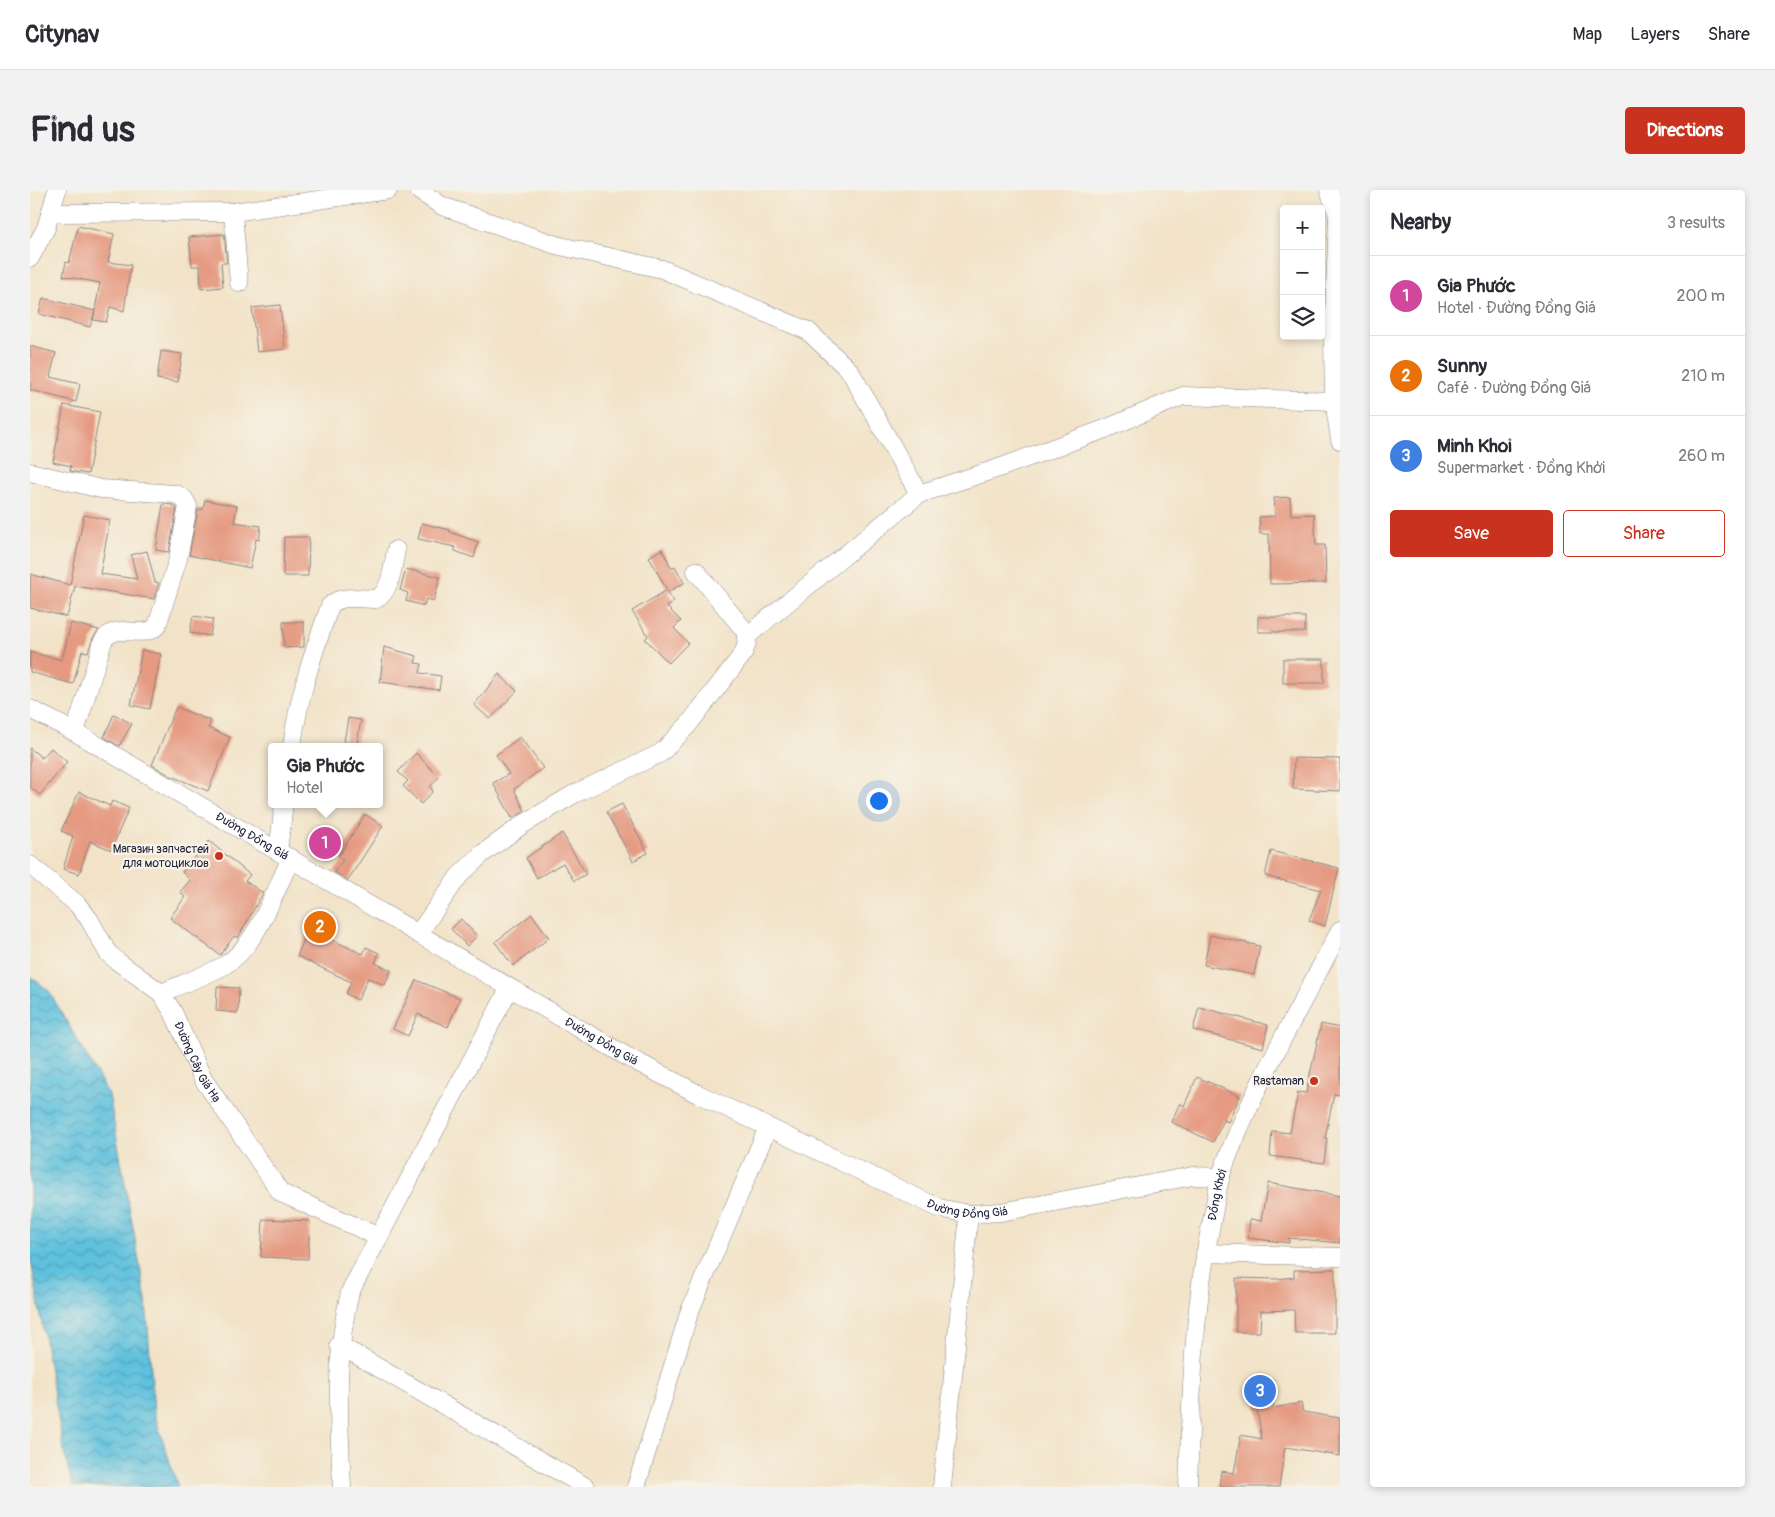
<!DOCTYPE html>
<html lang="en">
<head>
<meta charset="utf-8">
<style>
  :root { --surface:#fff; --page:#f2f2f3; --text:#2b2b33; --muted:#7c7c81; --line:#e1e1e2; --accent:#c8321e }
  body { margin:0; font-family:Pangolin,sans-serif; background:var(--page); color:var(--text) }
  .controls { position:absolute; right:15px; top:15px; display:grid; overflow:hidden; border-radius:5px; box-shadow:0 2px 8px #0003 }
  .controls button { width:45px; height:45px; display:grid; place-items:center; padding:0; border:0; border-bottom:1px solid var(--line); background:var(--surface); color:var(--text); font:25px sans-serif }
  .you { position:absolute; left:848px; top:610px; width:18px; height:18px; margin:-12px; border:4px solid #fff; border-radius:50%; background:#1a73e8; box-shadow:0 0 0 8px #1a73e833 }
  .badge { display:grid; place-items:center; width:32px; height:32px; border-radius:50%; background:var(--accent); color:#fff; font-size:16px; font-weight:700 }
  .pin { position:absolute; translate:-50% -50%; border:2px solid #fff; box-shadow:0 1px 5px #0006 }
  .popup { position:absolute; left:238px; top:553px; width:115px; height:65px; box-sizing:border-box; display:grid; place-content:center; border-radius:5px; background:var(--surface); filter:drop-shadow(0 1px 4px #0005); font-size:16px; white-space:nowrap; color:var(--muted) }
  .popup b { font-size:19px; color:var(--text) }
  .popup::after { content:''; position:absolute; left:50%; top:100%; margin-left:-10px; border:10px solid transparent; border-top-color:var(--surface) }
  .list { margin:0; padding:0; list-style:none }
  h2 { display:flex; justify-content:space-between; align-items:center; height:65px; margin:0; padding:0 20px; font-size:21px }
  h2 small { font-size:16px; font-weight:400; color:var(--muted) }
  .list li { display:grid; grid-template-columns:32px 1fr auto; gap:15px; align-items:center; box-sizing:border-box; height:80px; padding:0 20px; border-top:1px solid var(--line) }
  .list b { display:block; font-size:19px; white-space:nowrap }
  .list p { margin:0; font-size:16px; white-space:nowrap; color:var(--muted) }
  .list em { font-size:16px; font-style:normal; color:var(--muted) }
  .actions { display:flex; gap:10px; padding:15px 20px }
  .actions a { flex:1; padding:11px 0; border:1px solid var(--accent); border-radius:5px; text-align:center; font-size:18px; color:var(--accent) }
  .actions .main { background:var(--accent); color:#fff }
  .icon { flex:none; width:28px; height:28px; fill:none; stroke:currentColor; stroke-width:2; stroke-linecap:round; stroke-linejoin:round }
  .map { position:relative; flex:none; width:1310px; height:1297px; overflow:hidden; border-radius:5px }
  header { display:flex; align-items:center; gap:30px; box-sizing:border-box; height:70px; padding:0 25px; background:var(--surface); border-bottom:1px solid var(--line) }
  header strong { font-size:24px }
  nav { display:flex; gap:28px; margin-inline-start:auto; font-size:18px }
  .intro { display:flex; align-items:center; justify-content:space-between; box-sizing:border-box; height:120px; padding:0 30px }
  h1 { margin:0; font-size:35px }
  .button { padding:12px 22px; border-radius:5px; background:var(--accent); color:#fff; font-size:18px; font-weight:700 }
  main { display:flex; gap:30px; padding:0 30px }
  aside { flex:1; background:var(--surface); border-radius:5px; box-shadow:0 2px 8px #0003 }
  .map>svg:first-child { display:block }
  .water { fill:url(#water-waves); stroke:#40728c }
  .building { fill:#e59a81 }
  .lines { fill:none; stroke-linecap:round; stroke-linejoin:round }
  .minor-casing { stroke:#8a8282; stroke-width:19 }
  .minor { stroke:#fff; stroke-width:18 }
  .poi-dot { fill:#c8321e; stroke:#f7f3e8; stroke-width:2 }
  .labels { text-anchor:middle; stroke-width:4.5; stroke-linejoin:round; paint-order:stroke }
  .street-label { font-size:12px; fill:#22223b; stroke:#f7f3e8 }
  .poi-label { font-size:12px; fill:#22223b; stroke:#f7f3e8; text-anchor:end }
</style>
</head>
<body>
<header>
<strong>Citynav</strong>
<nav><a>Map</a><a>Layers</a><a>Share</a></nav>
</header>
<div class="intro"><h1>Find us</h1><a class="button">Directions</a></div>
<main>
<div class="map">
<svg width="1310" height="1297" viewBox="0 0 1310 1297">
  <defs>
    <pattern id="water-waves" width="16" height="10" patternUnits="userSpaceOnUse" patternTransform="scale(1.25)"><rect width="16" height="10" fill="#5fc1dd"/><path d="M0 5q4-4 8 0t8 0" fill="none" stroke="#4e9cb4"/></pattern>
  </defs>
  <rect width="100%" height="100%" fill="#f7f3e8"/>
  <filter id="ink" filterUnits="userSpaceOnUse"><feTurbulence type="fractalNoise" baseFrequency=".02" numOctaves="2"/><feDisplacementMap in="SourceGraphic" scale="10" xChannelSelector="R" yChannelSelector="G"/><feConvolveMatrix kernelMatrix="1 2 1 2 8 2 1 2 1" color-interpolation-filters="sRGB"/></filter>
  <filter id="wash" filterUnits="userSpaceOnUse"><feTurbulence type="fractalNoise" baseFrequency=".0096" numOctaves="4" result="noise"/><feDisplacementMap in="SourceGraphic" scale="20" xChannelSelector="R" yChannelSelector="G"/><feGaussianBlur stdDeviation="1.12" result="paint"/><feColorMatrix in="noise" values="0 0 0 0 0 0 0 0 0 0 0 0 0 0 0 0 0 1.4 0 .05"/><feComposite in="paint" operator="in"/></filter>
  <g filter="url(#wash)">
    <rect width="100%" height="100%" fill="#f2e3c8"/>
    <path class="water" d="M 0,786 L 19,801 L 79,905 L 116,1110 L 124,1223 L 148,1297 L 43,1297 L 34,1262 L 0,1064 Z"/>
    <g id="blocks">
      <g class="building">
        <path d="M 48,36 L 84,44 L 78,72 L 101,75 L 94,121 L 80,117 L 76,132 L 63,130 L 70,93 L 33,86 L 36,72 L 39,73 Z"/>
        <path d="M 194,44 L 197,73 L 191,73 L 193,97 L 171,99 L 170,76 L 162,76 L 159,47 Z"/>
        <path d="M 13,108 L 65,121 L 60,137 L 9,124 Z"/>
        <path d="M 250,115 L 255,159 L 227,162 L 222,118 Z"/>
        <path d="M 0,156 L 26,163 L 20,187 L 50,194 L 46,212 L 0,200 Z"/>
        <path d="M 131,161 L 152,164 L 148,192 L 127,189 Z"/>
        <path d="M 34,215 L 70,222 L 58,284 L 40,281 L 41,276 L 23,272 Z"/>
        <path d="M 1260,307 L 1261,325 L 1284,324 L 1286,355 L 1295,355 L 1296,393 L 1240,394 L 1239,344 L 1230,344 L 1229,327 L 1245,326 L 1244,308 Z"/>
        <path d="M 175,310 L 207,316 L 204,332 L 231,336 L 229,350 L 226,349 L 220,378 L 159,365 L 168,319 L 173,319 Z"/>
        <path d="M 133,314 L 143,315 L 147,318 L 139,362 L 126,360 Z"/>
        <path d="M 54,325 L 80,330 L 70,384 L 107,389 L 101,365 L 117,361 L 125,392 L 129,393 L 124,409 L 45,396 L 37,427 L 0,418 L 0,384 L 40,395 Z"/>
        <path d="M 392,333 L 420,340 L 420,342 L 448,352 L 444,368 L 425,361 L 425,357 L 388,349 Z"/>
        <path d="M 254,347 L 279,347 L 278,386 L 253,386 Z"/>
        <path d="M 632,359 L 642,379 L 645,376 L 654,393 L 638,402 L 644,412 L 637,417 L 651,431 L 644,438 L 658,453 L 639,473 L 615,449 L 618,446 L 602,421 L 637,400 L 619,367 Z"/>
        <path d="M 376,379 L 410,387 L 404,411 L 396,409 L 394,416 L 376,411 L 378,403 L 370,400 Z"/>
        <path d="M 163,426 L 183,429 L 180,446 L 160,443 Z"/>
        <rect x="1228" y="427" width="47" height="15"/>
        <path d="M 253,432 L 274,432 L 274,457 L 254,458 Z"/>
        <path d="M 41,433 L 69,440 L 63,448 L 58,462 L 52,461 L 43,494 L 0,482 L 0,462 L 32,470 Z"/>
        <path d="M 354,457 L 387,466 L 385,473 L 392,474 L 390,483 L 411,486 L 409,500 L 350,492 Z"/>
        <path d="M 112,460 L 131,464 L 120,519 L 101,515 Z"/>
        <rect x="1253" y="469" width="41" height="24"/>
        <path d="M 469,484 L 487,501 L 460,529 L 444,515 Z"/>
        <path d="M 146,517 L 181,531 L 178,538 L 200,547 L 178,601 L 141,586 L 122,575 Z"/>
        <path d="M 84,524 L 102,534 L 89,556 L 74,547 Z"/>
        <path d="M 318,528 L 331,530 L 327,554 L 314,552 Z"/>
        <path d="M 490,547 L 513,578 L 484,599 L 495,621 L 482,628 L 463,593 L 479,584 L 466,565 Z"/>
        <path d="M 0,558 L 12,568 L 21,558 L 37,572 L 10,605 L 0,597 Z"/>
        <path d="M 386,563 L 409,587 L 400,597 L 403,601 L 391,614 L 373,596 L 378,591 L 368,582 Z"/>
        <path d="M 1264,568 L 1310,569 L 1310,601 L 1263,599 Z"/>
        <path d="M 49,602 L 80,616 L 82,611 L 99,618 L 81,660 L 60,651 L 49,684 L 33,679 L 43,646 L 31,641 Z"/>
        <path d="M 592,614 L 618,663 L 603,671 L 576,622 Z"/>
        <path d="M 335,624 L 353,636 L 318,690 L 304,682 L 313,670 L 308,667 Z"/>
        <path d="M 532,643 L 556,684 L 544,691 L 533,673 L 507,688 L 496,668 Z"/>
        <path d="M 179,651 L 220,685 L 215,691 L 233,703 L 208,748 L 204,746 L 190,765 L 140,728 L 155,707 L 150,702 L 160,690 L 152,682 Z"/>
        <path d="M 1241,661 L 1309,678 L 1295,736 L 1279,730 L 1291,700 L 1235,686 Z"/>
        <path d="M 502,724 L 519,748 L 483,776 L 465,752 Z"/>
        <path d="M 284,727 L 298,734 L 293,746 L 333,764 L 336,757 L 349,763 L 345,773 L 361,780 L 355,795 L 338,788 L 328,810 L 316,804 L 321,792 L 267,766 Z"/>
        <path d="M 431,729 L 447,746 L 437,756 L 421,739 Z"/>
        <path d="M 1180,745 L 1230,756 L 1224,785 L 1174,775 Z"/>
        <path d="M 386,790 L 430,808 L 418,837 L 388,824 L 378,846 L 363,839 Z"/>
        <path d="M 187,797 L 209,798 L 208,823 L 186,821 Z"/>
        <path d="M 1169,817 L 1238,835 L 1233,858 L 1163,840 Z"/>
        <path d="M 1291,834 L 1310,838 L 1310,905 L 1304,904 L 1295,948 L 1297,948 L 1294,973 L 1240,966 L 1242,941 L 1260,943 L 1268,902 L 1276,903 Z"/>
        <path d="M 1167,887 L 1210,906 L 1198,932 L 1194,930 L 1183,952 L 1141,932 L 1150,913 L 1154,916 Z"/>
        <path d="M 1238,993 L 1310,1006 L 1310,1053 L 1259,1048 L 1259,1053 L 1218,1048 L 1220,1029 L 1231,1031 Z"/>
        <path d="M 233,1029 L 280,1031 L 278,1069 L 231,1067 Z"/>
        <path d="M 1305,1079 L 1305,1143 L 1265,1143 L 1264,1120 L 1231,1121 L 1230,1142 L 1206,1142 L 1206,1088 L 1247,1089 L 1264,1087 L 1264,1080 Z"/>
        <path d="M 1226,1189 L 1244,1190 L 1243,1218 L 1271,1213 L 1273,1222 L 1310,1228 L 1310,1266 L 1255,1257 L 1249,1297 L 1189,1297 L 1191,1281 L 1204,1283 L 1211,1245 L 1232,1249 L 1225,1208 Z"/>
      </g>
    </g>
  </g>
  <g filter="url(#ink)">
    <use href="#blocks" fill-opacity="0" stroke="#8a8282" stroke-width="1"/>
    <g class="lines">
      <g class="minor-casing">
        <g id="minor">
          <path d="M 388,0 L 412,16 L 526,55 L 632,79 L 778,141 L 820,181 L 889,304 L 716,447"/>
          <path d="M 1299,0 L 1308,26 L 1303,148 L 1304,211 L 1310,250"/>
          <path d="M 203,22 L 358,0"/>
          <path d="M 20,23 L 203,22 L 209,93"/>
          <path d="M 0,68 L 16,38 L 27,0"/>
          <path d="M 0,282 L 71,299 L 146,304 L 154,309 L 158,316 L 148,369 L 127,436 C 111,451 86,430 73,451 L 45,542"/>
          <path d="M 889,304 L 969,278 L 1075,239 L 1153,206 L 1304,211"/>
          <path id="s1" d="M 0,519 L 45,542 L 596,866 L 668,904 L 909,1018 L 939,1024 L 971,1022 L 1163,986 L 1191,987"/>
          <path d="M 262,557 C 268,508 283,463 300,416 C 310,404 332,409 346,409 C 361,402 363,375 366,360"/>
          <path d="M 248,661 L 254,614"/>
          <path id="s2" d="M 0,675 L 47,714 L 59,729 L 78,763 L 87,771 L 131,803 L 143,822 L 173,889 L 251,1003 L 349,1047"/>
          <path d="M 388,744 L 429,686 L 452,664 L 492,635 L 544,604 L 631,563 L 658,535 L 713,464 L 717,453 L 715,441 L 666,381"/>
          <path d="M 131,803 C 152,794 175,786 195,775 C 227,756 245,701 261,668"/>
          <path d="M 1175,1063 L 1310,1067"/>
          <path d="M 309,1155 L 556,1297"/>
          <path d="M 312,1297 C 309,1231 304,1167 320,1102 L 479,799"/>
          <path d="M 606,1297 L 659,1123 L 738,937"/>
          <path d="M 912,1297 L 939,1024"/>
          <path id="s3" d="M 1158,1297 C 1161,1208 1163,1117 1182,1030 C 1185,1015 1187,999 1191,985 C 1221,900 1269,820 1310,740"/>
        </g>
      </g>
      <use href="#minor" class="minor"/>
    </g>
  </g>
  <g class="poi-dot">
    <circle cx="189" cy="666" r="5"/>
    <circle cx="1284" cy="891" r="5"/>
  </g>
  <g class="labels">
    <g class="street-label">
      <text dy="4" stroke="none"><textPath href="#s1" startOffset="256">Đường Đồng Giá</textPath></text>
      <text dy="4" stroke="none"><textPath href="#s1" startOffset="661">Đường Đồng Giá</textPath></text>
      <text dy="4" stroke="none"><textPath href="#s2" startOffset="264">Đường Cây Giá Hạ</textPath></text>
      <text dy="4" stroke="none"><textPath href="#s3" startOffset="294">Đồng Khởi</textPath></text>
      <text dy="4" stroke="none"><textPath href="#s1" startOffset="1066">Đường Đồng Giá</textPath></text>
    </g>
    <g class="poi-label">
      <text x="179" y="663">Магазин запчастей<tspan x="179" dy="14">для мотоциклов</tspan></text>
      <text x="1274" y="895">Rastaman</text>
    </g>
  </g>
</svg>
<div class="controls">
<button>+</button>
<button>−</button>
<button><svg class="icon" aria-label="layers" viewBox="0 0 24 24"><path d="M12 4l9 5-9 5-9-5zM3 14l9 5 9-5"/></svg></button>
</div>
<div class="you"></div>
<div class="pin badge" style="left:295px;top:653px;background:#d1479c">1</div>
<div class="popup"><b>Gia Phước</b>Hotel</div>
<div class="pin badge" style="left:290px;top:737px;background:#e8710a">2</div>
<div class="pin badge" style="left:1230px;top:1201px;background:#3f7fe0">3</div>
</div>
<aside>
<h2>Nearby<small>3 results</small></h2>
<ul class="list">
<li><span class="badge" style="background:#d1479c">1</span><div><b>Gia Phước</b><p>Hotel · Đường Đồng Giá</p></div><em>200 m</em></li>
<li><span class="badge" style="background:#e8710a">2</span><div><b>Sunny</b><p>Café · Đường Đồng Giá</p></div><em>210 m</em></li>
<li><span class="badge" style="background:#3f7fe0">3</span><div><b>Minh Khoi</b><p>Supermarket · Đồng Khởi</p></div><em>260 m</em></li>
</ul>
<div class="actions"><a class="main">Save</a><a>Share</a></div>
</aside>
</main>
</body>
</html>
